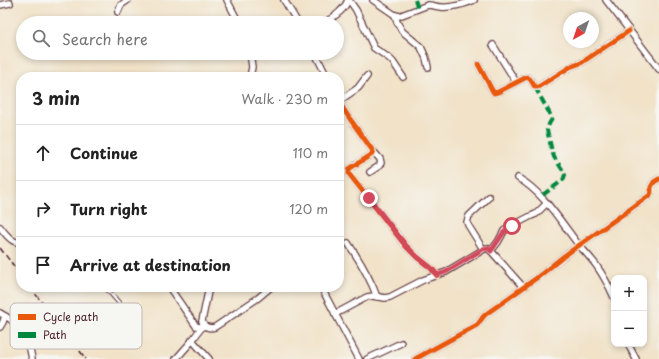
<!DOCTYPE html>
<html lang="en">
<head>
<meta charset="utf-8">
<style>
  :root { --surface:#fff; --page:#f6f6f6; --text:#222; --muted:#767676; --line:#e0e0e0 }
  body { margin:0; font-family:"Playpen Sans",sans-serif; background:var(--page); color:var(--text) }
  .controls { position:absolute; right:12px; bottom:12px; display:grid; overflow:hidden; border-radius:8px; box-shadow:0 2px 6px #0003 }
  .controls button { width:36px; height:36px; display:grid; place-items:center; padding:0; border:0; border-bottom:1px solid var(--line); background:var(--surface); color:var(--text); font:20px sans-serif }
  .compass { position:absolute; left:563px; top:12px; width:36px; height:36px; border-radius:50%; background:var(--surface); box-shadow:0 2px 6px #0003; rotate:220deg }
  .stop { position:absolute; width:12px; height:12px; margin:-9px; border:3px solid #d1495b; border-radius:50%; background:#fff }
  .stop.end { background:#d1495b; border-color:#fff; box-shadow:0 1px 4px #0008 }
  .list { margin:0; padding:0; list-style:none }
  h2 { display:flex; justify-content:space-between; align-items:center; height:52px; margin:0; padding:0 16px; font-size:17px }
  h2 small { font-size:13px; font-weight:400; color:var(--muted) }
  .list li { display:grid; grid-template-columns:26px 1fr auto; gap:12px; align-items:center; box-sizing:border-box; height:56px; padding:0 16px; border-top:1px solid var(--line) }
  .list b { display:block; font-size:15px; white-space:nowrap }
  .list em { font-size:13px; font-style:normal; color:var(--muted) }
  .icon { flex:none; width:22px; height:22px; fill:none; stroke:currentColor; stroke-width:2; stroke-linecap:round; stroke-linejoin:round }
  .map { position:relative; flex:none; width:659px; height:359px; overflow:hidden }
  .search { position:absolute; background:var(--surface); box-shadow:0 2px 6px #0003; left:16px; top:16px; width:328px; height:44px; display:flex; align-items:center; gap:10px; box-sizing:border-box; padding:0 14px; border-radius:22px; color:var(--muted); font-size:15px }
  .panel { position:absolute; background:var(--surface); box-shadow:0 2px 6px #0003; left:16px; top:72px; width:328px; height:220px; border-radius:16px }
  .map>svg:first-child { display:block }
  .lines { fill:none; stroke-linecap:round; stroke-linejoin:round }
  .service-casing { stroke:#633c43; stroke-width:5 }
  .minor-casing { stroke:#633c43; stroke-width:8 }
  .service { stroke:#fff; stroke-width:3 }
  .minor { stroke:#fff; stroke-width:5.5 }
  .rail { stroke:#4a1f2b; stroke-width:1.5; stroke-dasharray:6 3; stroke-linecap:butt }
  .quiet { stroke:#00873e; stroke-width:4; stroke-dasharray:8 4; stroke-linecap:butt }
  .cycleway-casing { stroke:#f6f6f2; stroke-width:8 }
  .cycleway { stroke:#e8590c; stroke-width:5 }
  .route { stroke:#d1495b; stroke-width:5 }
  .key { fill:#f6f6f2; stroke:#c2b6b6; stroke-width:1 }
  .key-label { font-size:11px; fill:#4a1f2b }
</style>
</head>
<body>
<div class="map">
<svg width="659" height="359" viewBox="0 0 659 359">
  <rect width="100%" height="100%" fill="#f6f6f2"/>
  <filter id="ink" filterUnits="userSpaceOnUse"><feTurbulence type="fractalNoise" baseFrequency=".025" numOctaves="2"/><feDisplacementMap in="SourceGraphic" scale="8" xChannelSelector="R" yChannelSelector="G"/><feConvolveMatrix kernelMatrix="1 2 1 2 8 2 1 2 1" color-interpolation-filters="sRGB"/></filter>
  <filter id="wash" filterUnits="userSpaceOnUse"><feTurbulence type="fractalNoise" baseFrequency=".012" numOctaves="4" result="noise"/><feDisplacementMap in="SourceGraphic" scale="16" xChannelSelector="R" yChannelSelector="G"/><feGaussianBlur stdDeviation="0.9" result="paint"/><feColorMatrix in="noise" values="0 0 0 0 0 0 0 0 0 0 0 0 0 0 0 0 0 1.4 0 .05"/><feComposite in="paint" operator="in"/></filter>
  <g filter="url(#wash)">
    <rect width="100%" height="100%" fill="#f1e2c8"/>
  </g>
  <g filter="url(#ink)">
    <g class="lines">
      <g class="service-casing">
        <path id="service" d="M 105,287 L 119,303"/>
      </g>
      <g class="minor-casing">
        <g id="minor">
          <path d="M 227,0 L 239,23"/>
          <path d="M 284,0 L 298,23"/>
          <path d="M 349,0 L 356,10 L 374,48 L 389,58 L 393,62 L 403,77"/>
          <path d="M 373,0 L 395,15 L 399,16 L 428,5 C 433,5 437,7 441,7 C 450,8 466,4 474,0"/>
          <path d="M 606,0 L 659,69"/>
          <path d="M 0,5 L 10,3"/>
          <path d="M 118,12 L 121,5 L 128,0"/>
          <path d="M 395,15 L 397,22 L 402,31 L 421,47 L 426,58 L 428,67"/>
          <path d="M 323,23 C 333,18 344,11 348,0"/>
          <path d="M 493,45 L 516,82"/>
          <path d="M 250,53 L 252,67 L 250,77"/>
          <path d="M 315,53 L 327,77"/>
          <path d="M 478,64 L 492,90 L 494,93 L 498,92 L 527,77 L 530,79 L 535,87 L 538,87 L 570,67 L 581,63 L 629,31"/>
          <path d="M 339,101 L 358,88 L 367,76"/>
          <path d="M 339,102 L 350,119 L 373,151 L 371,155 L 349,169 L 349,174 L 406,246 L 417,257 L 431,268 L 437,275"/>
          <path d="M 370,172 L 379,166 L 381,163 L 380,159 L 373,151"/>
          <path d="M 518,178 C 542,191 561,222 578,244 C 584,251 590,257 596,265 C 603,275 609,286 614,297"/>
          <path d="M 0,227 C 5,233 12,244 21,242"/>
          <path d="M 348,243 C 358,258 371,280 377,297"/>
          <path d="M 483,249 L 468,225 L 467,222 L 469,216 L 489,197"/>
          <path d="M 491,251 L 498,242 L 504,231 L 508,228 L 531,216 L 536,214 L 547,203"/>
          <path d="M 169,287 L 196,326 L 199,327 L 205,326"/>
          <path d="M 209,287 L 202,321 C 204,327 209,329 215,327 L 258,298 L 271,287"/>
          <path d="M 321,287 L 359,359"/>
          <path d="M 0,313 L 10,319 L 17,325 L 24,342 L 30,349 L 32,359"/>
          <path d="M 335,314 L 367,297 L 374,296 L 385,298 L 390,297 L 423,280 L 446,272 L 486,248 L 489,249 L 492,252 L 523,287"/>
          <path d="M 0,327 L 3,322 L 5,316"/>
          <path d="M 192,340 L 209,359"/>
          <path d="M 628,344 L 636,359"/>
          <path d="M 176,359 L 191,342 L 202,327"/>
          <path d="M 367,359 L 401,343"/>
          <path d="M 415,359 L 477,325 C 480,322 482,317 486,314 L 538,277 L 564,256 L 650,195 L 651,192 L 651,187 L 654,182 L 659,179"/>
        </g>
      </g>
      <use href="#service" class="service"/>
      <use href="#minor" class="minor"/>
      <g class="rail">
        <path d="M 0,248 L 21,275"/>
        <path d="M 30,287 L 86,359"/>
      </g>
      <g class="quiet">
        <path d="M 415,0 L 418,9"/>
        <path d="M 535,87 L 551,116 L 552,119 L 549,124 L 547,130 L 551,147 L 554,157 L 564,172 L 565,175 L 563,180 L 540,197"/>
      </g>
      <g class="cycleway-casing">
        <g id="cycleway">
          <path d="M 478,64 L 492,90 L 494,93 L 498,92 L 527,77 L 530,79 L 535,87 L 538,87 L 570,67 L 581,63 L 629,31"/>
          <path d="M 339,102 L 350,119 L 373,151 L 371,155 L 349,169 L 349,174 L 406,246 L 417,257 L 431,268 L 437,275"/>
          <path d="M 415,359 L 477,325 C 480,322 482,317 486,314 L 538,277 L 564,256 L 650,195 L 651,192 L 651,187 L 654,182 L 659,179"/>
        </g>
      </g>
      <use href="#cycleway" class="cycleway"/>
    </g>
  </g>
  <g class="lines" filter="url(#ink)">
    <path class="route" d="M 369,198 L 406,246 L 417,257 L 431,268 L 437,275 L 446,272 L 483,249 L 488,248 L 491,251 C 498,242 502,231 512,226"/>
  </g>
  <rect x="10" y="303" width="132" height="46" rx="6" class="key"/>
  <rect x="18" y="314" width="18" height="6" fill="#e8590c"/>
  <rect x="18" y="332" width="18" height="6" fill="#00873e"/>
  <g class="key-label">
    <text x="43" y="321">Cycle path</text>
    <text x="43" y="339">Path</text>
  </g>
</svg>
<div class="controls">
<button>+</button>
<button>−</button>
</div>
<svg class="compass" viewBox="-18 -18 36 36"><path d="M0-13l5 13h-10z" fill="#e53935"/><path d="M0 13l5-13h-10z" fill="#767676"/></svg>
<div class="stop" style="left:512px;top:226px"></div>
<div class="stop end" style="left:369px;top:198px"></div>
<div class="search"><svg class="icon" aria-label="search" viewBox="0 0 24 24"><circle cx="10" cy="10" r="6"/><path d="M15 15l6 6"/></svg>Search here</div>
<section class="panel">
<h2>3 min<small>Walk · 230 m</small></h2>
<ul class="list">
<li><svg class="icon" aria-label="ahead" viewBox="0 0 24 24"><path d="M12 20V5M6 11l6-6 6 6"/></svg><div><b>Continue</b></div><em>110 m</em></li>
<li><svg class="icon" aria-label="right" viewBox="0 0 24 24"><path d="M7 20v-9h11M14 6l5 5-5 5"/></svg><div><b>Turn right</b></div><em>120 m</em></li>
<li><svg class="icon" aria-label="arrive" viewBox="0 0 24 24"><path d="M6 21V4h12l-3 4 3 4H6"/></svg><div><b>Arrive at destination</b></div></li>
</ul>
</section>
</div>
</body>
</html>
